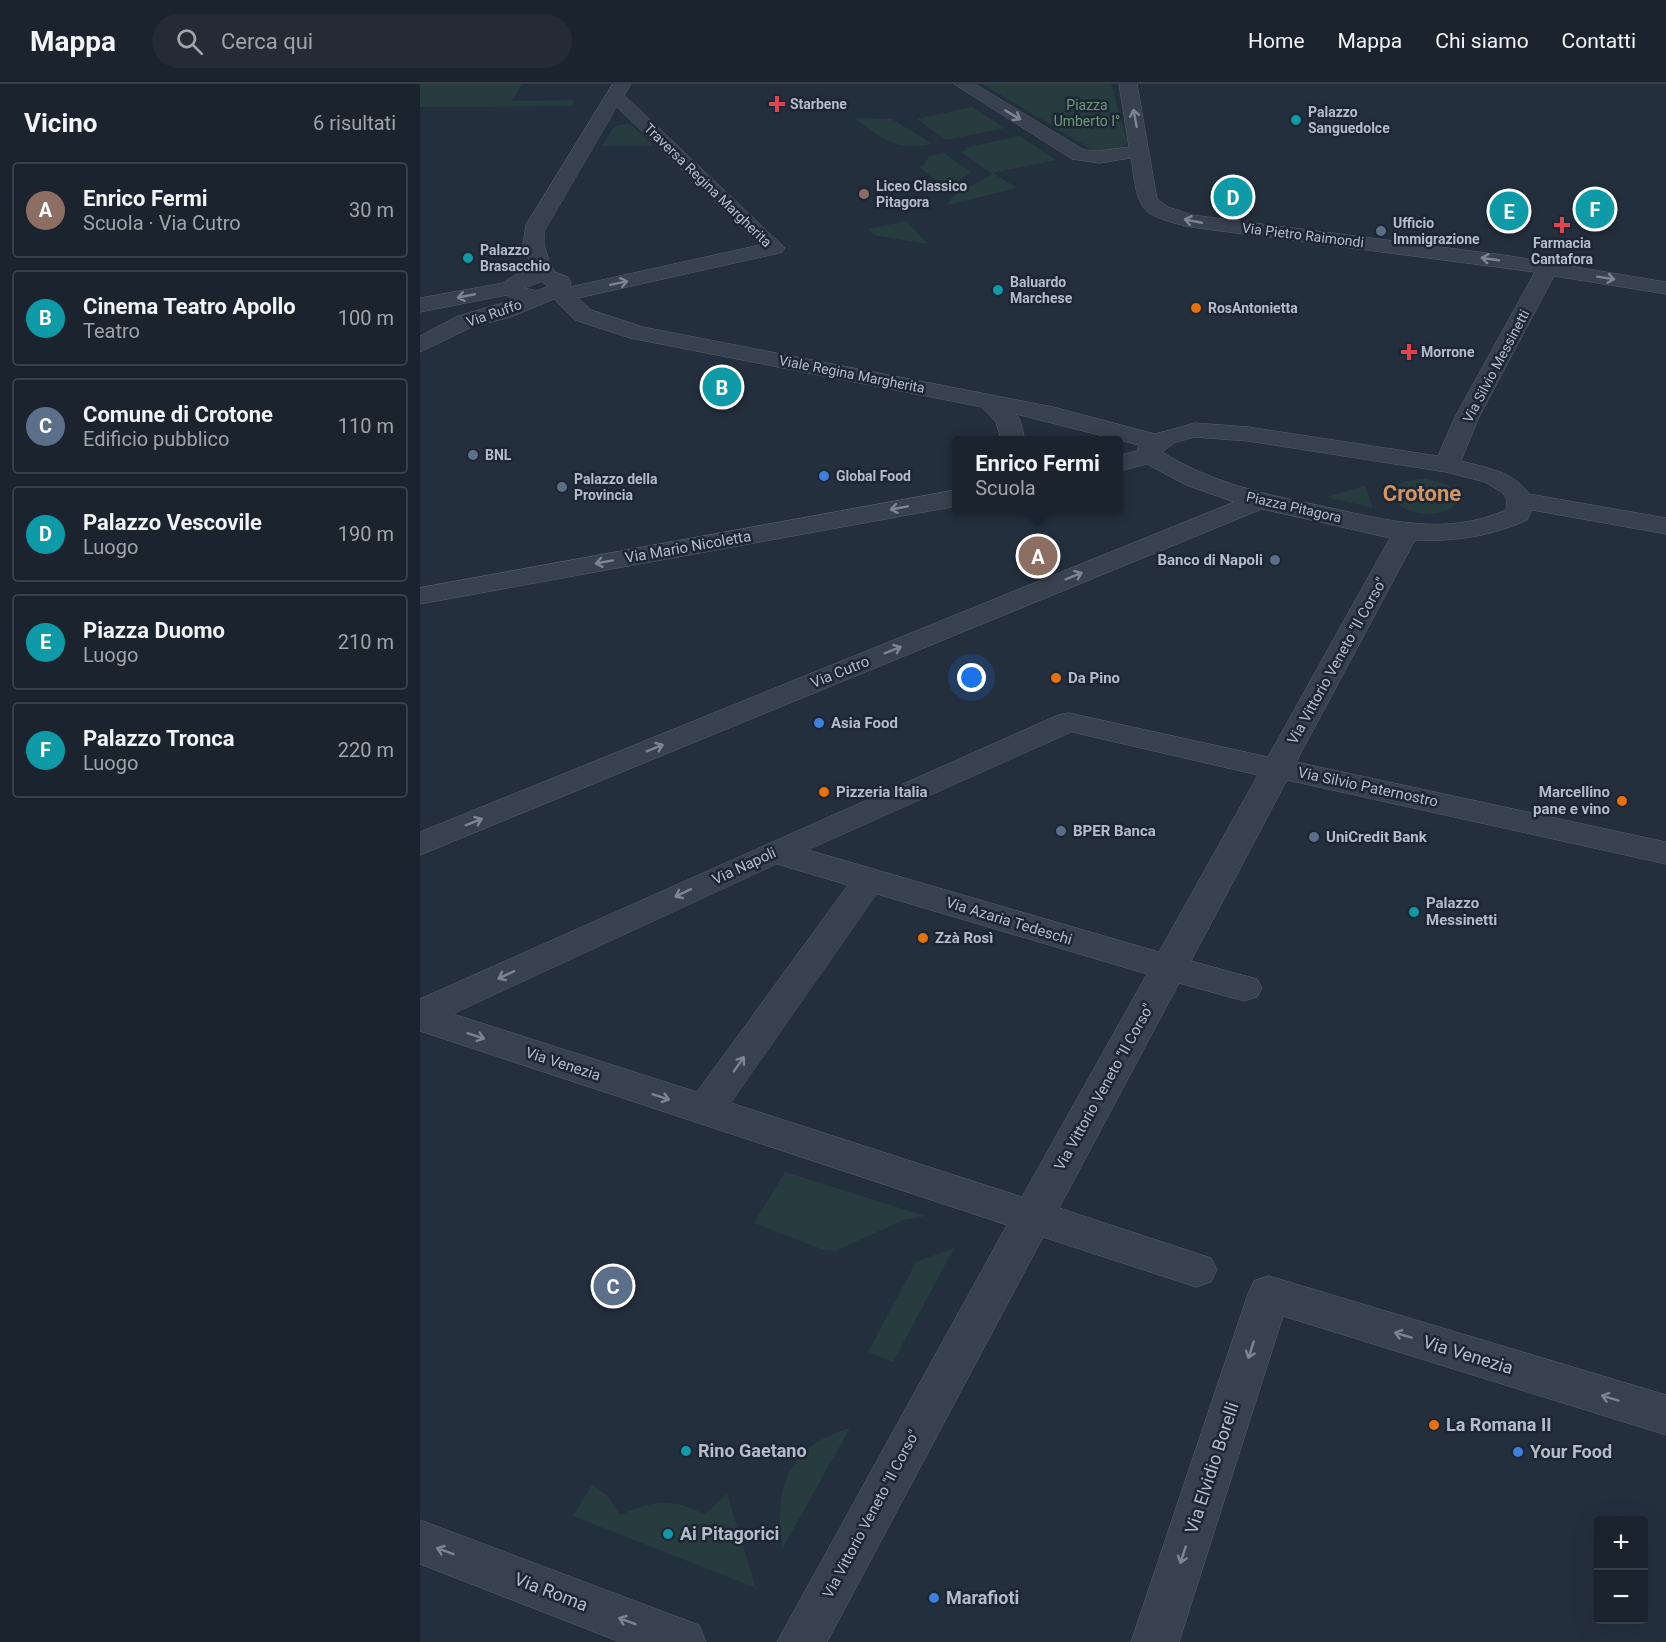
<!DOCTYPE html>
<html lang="it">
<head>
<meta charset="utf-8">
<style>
  :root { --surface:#1b232e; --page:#242b36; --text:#f1f3f6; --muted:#a0a4aa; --line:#39404a; --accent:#ea580c }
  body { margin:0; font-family:Roboto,sans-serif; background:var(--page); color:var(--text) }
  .controls { position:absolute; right:18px; bottom:18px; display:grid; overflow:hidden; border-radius:6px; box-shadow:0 6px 24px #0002 }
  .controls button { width:54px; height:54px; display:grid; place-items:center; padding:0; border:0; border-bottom:2px solid var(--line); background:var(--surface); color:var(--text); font:30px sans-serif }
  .you { position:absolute; left:552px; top:594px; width:21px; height:21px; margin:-15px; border:4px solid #fff; border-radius:50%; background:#1a73e8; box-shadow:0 0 0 9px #1a73e833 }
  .badge { display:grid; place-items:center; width:39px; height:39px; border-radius:50%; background:var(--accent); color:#fff; font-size:20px; font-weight:700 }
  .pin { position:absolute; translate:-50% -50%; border:3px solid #fff; box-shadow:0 2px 6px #0006 }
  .popup { position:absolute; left:532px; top:352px; width:171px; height:78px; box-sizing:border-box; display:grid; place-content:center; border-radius:6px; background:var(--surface); filter:drop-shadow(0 2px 4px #0005); font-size:20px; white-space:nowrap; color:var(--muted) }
  .popup b { font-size:22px; color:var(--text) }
  .popup::after { content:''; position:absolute; left:50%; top:100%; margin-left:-12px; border:12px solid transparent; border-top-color:var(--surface) }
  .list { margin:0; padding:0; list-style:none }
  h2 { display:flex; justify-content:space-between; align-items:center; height:78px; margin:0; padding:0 24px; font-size:26px }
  h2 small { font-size:20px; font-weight:400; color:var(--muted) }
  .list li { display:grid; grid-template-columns:39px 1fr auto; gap:18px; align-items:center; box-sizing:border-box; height:96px; margin:0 12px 12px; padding:0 12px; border:2px solid var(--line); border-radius:6px }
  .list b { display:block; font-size:22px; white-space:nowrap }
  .list p { margin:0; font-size:20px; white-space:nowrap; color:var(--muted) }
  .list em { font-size:20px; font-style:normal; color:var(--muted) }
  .icon { flex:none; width:33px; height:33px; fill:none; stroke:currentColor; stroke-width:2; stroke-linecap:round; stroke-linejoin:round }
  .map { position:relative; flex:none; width:1246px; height:1558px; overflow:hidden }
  header { display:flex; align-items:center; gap:36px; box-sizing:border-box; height:84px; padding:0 30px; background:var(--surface); border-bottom:2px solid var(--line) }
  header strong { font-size:28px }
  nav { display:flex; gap:33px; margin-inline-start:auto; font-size:21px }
  .search { width:420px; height:54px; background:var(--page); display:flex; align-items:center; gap:15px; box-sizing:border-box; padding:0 21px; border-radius:33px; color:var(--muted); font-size:22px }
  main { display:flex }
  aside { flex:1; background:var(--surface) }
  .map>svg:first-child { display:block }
  .green { fill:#263c3f }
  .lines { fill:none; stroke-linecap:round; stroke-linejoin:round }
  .minor-casing { stroke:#565f6c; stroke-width:1 }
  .minor { fill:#38414e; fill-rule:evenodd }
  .oneway { stroke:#7c8592 }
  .health-dot { fill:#e0444e; stroke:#1d2633; stroke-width:2 }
  .culture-dot { fill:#0f9aa8; stroke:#1d2633; stroke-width:2 }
  .education-dot { fill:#8d6e63; stroke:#1d2633; stroke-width:2 }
  .service-dot { fill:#5c6f8a; stroke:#1d2633; stroke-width:2 }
  .food-dot { fill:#e8710a; stroke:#1d2633; stroke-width:2 }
  .shop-dot { fill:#3f7fe0; stroke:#1d2633; stroke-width:2 }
  .labels { text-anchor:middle; stroke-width:5; stroke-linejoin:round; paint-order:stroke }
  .far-poi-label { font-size:14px; font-weight:bold; fill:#b4bcc9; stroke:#1d2633; text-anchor:start }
  .far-park-label { font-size:14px; fill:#6b9a76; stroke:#1d2633 }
  .far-street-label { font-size:14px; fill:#b4bcc9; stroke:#1d2633 }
  .street-label { font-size:15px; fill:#b4bcc9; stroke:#1d2633 }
  .poi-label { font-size:15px; font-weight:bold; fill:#b4bcc9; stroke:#1d2633; text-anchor:start }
  .near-street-label { font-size:18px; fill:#b4bcc9; stroke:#1d2633 }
  .near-poi-label { font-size:18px; font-weight:bold; fill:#b4bcc9; stroke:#1d2633; text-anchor:start }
  .far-town-label { font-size:22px; font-weight:bold; fill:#d59563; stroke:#1d2633 }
</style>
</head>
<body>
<header>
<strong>Mappa</strong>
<div class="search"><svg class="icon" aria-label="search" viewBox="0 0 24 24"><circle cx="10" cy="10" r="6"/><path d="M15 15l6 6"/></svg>Cerca qui</div>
<nav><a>Home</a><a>Mappa</a><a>Chi siamo</a><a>Contatti</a></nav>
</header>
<main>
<aside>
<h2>Vicino<small>6 risultati</small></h2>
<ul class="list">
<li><span class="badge" style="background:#8d6e63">A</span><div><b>Enrico Fermi</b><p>Scuola · Via Cutro</p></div><em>30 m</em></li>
<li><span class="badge" style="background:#0f9aa8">B</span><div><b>Cinema Teatro Apollo</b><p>Teatro</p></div><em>100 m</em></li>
<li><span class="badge" style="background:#5c6f8a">C</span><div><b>Comune di Crotone</b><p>Edificio pubblico</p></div><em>110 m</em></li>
<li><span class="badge" style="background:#0f9aa8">D</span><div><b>Palazzo Vescovile</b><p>Luogo</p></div><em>190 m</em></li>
<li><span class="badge" style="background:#0f9aa8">E</span><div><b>Piazza Duomo</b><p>Luogo</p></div><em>210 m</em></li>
<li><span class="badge" style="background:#0f9aa8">F</span><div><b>Palazzo Tronca</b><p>Luogo</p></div><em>220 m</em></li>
</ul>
</aside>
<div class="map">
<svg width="1246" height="1558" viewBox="0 0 1246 1558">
  <rect width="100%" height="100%" fill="#242f3e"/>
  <g class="green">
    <path d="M 0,0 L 102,0 L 92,17 L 154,16 L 152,22 L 0,23 Z"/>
    <path d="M 563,0 L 691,0 L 708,60 C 695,67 684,68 669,64 Z"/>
    <path d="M 552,23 L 585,44 L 526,56 L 497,35 Z"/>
    <path d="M 434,34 L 472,35 L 512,60 C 476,68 462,54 434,34 Z"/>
    <path d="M 207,40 L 213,42 L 233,62 L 182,62 L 195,42 Z"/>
    <path d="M 599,52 L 636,76 L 573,89 L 597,104 L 527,121 L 533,112 L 572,90 L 541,68 L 547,66 L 545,64 Z"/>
    <path d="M 524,69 L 551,88 L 527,105 L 499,83 L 503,82 L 509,72 Z"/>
    <path d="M 486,137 L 508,160 L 454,151 L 448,145 Z"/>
    <path d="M 1007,395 L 1028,401 L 1038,411 L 1037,420 C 1020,435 987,433 972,414 L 972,407 C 981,396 993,395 1007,395 Z"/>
    <path d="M 945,402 L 953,424 L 906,413 Z"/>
    <path d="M 365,1088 L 505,1132 L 483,1136 L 416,1167 L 404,1166 L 334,1139 Z"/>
    <path d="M 534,1164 L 473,1278 L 448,1268 L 496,1178 Z"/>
    <path d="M 430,1344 L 362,1465 C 354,1404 366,1363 430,1344 Z"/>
    <path d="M 172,1401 L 187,1411 L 200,1431 C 230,1417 255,1413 284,1431 L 307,1410 L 336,1504 L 153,1432 Z"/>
  </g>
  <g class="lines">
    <g class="minor-casing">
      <g id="minor">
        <path d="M 193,0 L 211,0 L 204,11 L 365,164 L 362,168 L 355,170 L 158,214 L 171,226 L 223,243 L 633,323 L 735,350 L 775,339 L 828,343 L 1018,372 L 1035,333 L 1115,188 L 770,143 C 716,130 719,126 711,74 L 679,79 L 652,75 L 534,0 L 555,0 L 664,66 L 679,67 L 709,63 L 699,0 L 717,0 L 737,115 L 748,123 L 772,131 L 1090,172 L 1246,198 L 1246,210 L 1134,192 L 1059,333 L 1041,377 C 1067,384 1093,387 1109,410 L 1246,434 L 1246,450 L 1112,426 L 1107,436 C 1072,452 1034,458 995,456 L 876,678 L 1246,758 L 1246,780 L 867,696 L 771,877 L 837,895 L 842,904 L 837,913 L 824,917 L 759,899 L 639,1124 L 791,1174 L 797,1186 L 791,1198 L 776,1203 L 623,1153 L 407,1558 L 357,1558 L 587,1141 L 0,947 L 0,915 L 638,631 L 649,629 L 848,673 L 970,454 L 842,425 L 0,771 L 0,748 L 814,418 L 766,401 L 727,380 L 699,387 L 699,371 L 717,367 L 719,361 L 596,330 L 600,336 L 605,356 L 581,356 L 576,338 L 562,323 L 210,254 L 155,236 L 134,215 L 91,233 L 54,242 L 0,268 L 0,252 L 38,232 L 93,216 L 87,211 L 0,228 L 0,214 L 83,199 L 95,191 L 113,186 L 103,161 L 106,141 ZM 197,23 L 340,161 L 150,203 L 151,198 L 148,193 L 135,188 L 130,180 L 124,161 L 124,148 ZM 122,198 L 128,202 L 117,207 L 104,204 ZM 775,353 L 828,357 L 1026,388 L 1065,398 L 1083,409 L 1087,416 L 1086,426 C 1025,453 967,436 906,423 C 849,411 793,400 742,368 L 754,359 ZM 652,648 L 838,691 L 739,868 L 388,766 ZM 357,780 L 428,801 L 277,1008 L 33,930 ZM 457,810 L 727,890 L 602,1113 L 311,1019 Z"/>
        <path d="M 537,406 L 537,422 L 0,520 L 0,504 Z"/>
        <path d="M 849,1192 L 1246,1311 L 1246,1351 L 863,1232 L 759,1558 L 711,1558 L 828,1210 L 834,1197 Z"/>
        <path d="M 0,1436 L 279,1541 L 286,1558 L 200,1558 L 0,1480 Z"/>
      </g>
    </g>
    <use href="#minor" class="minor"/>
  </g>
  <defs><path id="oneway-shaft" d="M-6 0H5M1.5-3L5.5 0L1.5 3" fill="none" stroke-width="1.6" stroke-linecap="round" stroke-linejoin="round" transform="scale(1.5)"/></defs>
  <g class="oneway">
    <use href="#oneway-shaft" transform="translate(593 31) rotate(31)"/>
    <use href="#oneway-shaft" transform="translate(715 34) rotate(-101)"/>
    <use href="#oneway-shaft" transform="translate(773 137) rotate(-169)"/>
    <use href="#oneway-shaft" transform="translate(1070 175) rotate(-172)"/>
    <use href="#oneway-shaft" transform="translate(1186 194) rotate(9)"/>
    <use href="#oneway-shaft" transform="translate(199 199) rotate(-12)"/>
    <use href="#oneway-shaft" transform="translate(46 212) rotate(169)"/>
    <use href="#oneway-shaft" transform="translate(479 424) rotate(170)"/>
    <use href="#oneway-shaft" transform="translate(184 478) rotate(170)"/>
    <use href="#oneway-shaft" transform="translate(654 492) rotate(-22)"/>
    <use href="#oneway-shaft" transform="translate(473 566) rotate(-22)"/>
    <use href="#oneway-shaft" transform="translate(235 664) rotate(-22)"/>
    <use href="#oneway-shaft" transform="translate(54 738) rotate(-22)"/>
    <use href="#oneway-shaft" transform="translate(263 809) rotate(155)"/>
    <use href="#oneway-shaft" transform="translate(86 891) rotate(155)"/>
    <use href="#oneway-shaft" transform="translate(56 952) rotate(18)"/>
    <use href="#oneway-shaft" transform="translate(319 980) rotate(-55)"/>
    <use href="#oneway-shaft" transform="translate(241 1013) rotate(18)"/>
    <use href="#oneway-shaft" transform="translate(983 1251) rotate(-163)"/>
    <use href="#oneway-shaft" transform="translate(831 1266) rotate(108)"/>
    <use href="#oneway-shaft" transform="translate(1190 1314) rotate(-163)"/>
    <use href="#oneway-shaft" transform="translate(25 1467) rotate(-159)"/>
    <use href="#oneway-shaft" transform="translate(763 1471) rotate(108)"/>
    <use href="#oneway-shaft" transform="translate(207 1537) rotate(-159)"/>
  </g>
  <g class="health-dot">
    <path d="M354 11h6v6h6v6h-6v6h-6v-6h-6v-6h6z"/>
    <path d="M1139 132h6v6h6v6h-6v6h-6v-6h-6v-6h6z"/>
    <path d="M986 259h6v6h6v6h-6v6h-6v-6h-6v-6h6z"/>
  </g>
  <g class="culture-dot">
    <circle cx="876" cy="36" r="6"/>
    <circle cx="48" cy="174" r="6"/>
    <circle cx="578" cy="206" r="6"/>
    <circle cx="994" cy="828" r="6"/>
    <circle cx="266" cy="1367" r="6"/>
    <circle cx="248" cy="1450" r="6"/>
  </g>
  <circle class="education-dot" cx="444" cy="110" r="6"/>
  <g class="service-dot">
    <circle cx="961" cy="147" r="6"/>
    <circle cx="53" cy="371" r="6"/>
    <circle cx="142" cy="403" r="6"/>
    <circle cx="855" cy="476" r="6"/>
    <circle cx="641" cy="747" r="6"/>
    <circle cx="894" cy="753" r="6"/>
  </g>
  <g class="food-dot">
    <circle cx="776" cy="224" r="6"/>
    <circle cx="636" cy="594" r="6"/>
    <circle cx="404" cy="708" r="6"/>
    <circle cx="1202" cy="717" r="6"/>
    <circle cx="503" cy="854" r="6"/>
    <circle cx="1014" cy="1341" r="6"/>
  </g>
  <g class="shop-dot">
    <circle cx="404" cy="392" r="6"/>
    <circle cx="399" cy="639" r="6"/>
    <circle cx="1098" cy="1368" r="6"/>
    <circle cx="514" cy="1514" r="6"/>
  </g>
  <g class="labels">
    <g class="far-poi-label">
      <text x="370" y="25">Starbene</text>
      <text x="888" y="33">Palazzo<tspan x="888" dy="16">Sanguedolce</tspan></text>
      <text x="456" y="107">Liceo Classico<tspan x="456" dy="16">Pitagora</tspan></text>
      <text x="973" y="144">Ufficio<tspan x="973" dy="16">Immigrazione</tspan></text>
      <text x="1142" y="164" text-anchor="middle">Farmacia<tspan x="1142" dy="16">Cantafora</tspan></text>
      <text x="60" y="171">Palazzo<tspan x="60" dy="16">Brasacchio</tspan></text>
      <text x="590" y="203">Baluardo<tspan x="590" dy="16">Marchese</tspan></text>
      <text x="788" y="229">RosAntonietta</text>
      <text x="1001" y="273">Morrone</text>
      <text x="65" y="376">BNL</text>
      <text x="416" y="397">Global Food</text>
      <text x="154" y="400">Palazzo della<tspan x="154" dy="16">Provincia</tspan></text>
    </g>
    <g class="far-park-label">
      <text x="667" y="26">Piazza<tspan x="667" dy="16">Umberto I°</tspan></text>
    </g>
    <g class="far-street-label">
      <text transform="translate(288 101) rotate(44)" y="5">Traversa Regina Margherita</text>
      <text transform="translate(883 151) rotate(7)" y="5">Via Pietro Raimondi</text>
      <text transform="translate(74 229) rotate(-19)" y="5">Via Ruffo</text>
      <text transform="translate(1076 282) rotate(-62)" y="5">Via Silvio Messinetti</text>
      <text transform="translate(432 290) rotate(11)" y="5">Viale Regina Margherita</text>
      <text transform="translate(874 423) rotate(13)" y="5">Piazza Pitagora</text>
    </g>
    <g class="street-label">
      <text transform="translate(268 463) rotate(-10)" y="5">Via Mario Nicoletta</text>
      <text transform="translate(917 577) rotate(-61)" y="5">Via Vittorio Veneto "Il Corso"</text>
      <text transform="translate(420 588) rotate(-22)" y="5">Via Cutro</text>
      <text transform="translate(948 703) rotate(12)" y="5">Via Silvio Paternostro</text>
      <text transform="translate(324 782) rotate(-25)" y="5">Via Napoli</text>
      <text transform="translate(589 837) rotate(17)" y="5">Via Azaria Tedeschi</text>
      <text transform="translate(143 980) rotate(18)" y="5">Via Venezia</text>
      <text transform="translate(684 1003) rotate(-61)" y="5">Via Vittorio Veneto "Il Corso"</text>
      <text transform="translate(451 1430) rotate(-62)" y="5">Via Vittorio Veneto "Il Corso"</text>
    </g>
    <g class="poi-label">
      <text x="843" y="481" text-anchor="end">Banco di Napoli</text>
      <text x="648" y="599">Da Pino</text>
      <text x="411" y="644">Asia Food</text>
      <text x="416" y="713">Pizzeria Italia</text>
      <text x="1190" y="713" text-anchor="end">Marcellino<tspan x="1190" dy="17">pane e vino</tspan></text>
      <text x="653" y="752">BPER Banca</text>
      <text x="906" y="758">UniCredit Bank</text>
      <text x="1006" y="824">Palazzo<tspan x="1006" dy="17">Messinetti</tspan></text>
      <text x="515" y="859">Zzà Rosì</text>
    </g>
    <g class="near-street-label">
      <text transform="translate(1048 1271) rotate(17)" y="6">Via Venezia</text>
      <text transform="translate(792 1384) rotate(-72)" y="6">Via Elvidio Borelli</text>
      <text transform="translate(131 1508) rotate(21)" y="6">Via Roma</text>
    </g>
    <g class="near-poi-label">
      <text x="1026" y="1347">La Romana II</text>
      <text x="278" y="1373">Rino Gaetano</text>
      <text x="1110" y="1374">Your Food</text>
      <text x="260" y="1456">Ai Pitagorici</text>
      <text x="526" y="1520">Marafioti</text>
    </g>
    <g class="far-town-label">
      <text x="1002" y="417">Crotone</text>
    </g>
  </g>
</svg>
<div class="controls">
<button>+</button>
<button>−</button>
</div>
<div class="you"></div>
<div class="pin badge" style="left:618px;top:472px;background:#8d6e63">A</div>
<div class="popup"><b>Enrico Fermi</b>Scuola</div>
<div class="pin badge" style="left:302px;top:303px;background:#0f9aa8">B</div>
<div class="pin badge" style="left:193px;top:1202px;background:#5c6f8a">C</div>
<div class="pin badge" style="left:813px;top:113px;background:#0f9aa8">D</div>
<div class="pin badge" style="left:1089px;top:127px;background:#0f9aa8">E</div>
<div class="pin badge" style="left:1175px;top:125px;background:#0f9aa8">F</div>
</div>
</main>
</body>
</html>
